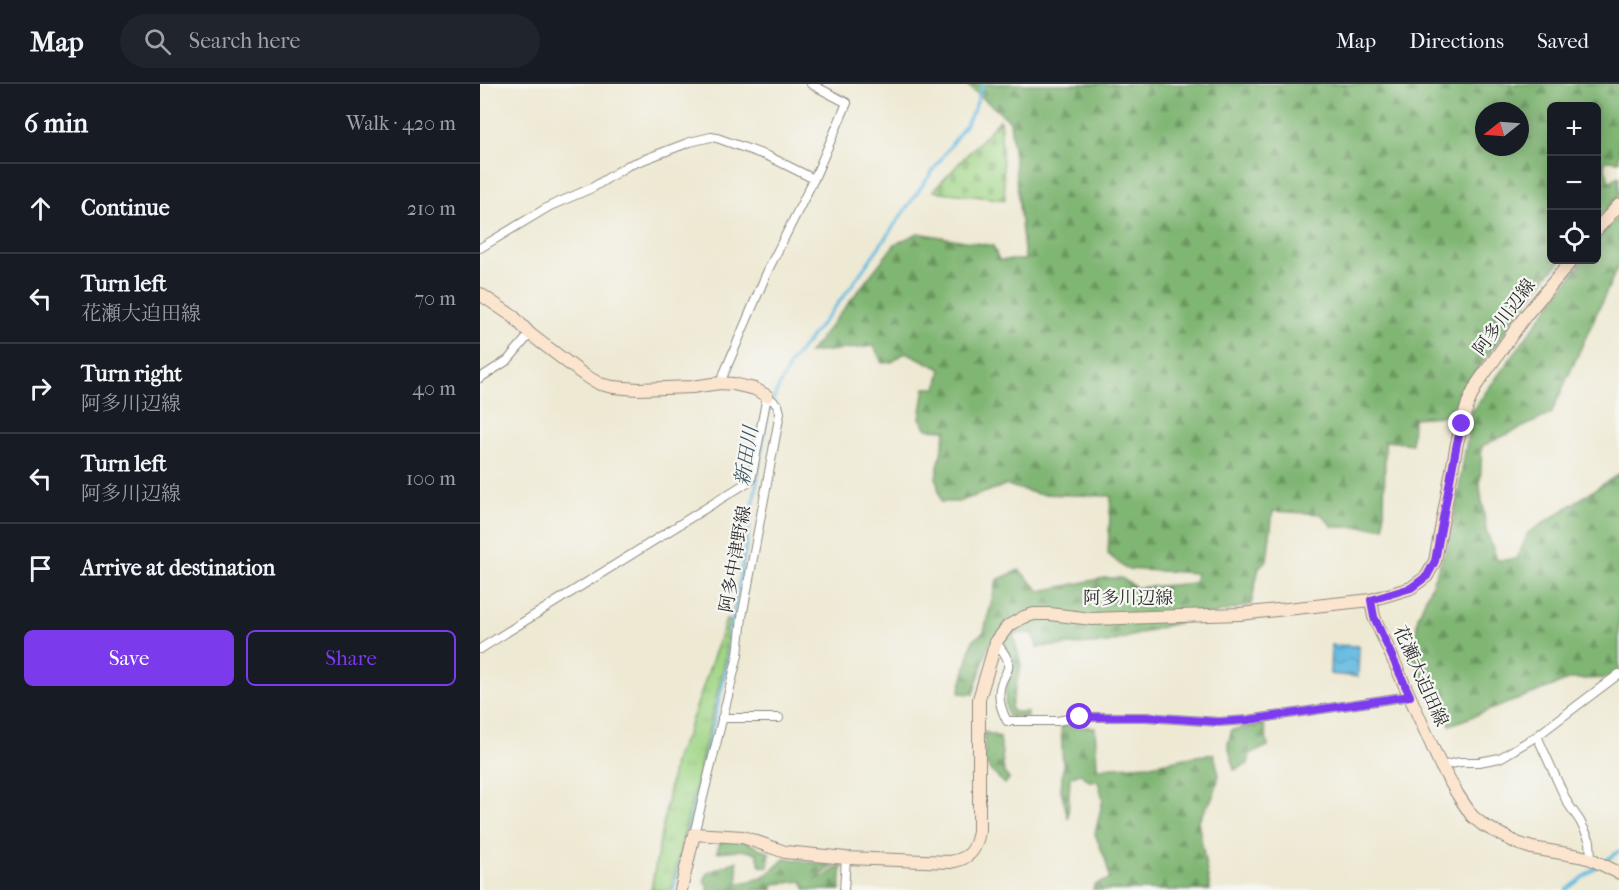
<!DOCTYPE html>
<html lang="en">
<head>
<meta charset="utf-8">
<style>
  :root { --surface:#171b24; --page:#20242c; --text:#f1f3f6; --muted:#9ea1a6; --line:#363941; --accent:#7c3aed }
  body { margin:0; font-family:"IM FELL French Canon","Noto Serif JP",serif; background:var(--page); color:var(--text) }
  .controls { position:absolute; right:18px; top:18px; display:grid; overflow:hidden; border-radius:9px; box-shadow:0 3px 15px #0003 }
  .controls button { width:54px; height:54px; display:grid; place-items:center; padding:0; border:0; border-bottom:2px solid var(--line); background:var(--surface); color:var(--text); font:30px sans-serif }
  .compass { position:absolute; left:995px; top:18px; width:54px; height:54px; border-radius:50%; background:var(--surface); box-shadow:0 3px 15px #0003; rotate:253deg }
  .stop { position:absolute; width:18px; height:18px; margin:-14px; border:4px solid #7c3aed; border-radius:50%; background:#fff }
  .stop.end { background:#7c3aed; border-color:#fff; box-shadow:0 2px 6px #0008 }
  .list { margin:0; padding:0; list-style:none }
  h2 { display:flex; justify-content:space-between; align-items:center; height:78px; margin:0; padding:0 24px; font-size:26px }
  h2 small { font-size:20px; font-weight:400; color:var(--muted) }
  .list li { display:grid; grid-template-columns:39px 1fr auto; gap:18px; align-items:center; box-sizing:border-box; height:90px; padding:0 24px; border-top:2px solid var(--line) }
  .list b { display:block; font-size:22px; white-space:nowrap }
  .list p { margin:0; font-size:20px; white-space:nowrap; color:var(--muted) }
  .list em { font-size:20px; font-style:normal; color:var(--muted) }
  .actions { display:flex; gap:12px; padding:18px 24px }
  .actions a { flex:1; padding:14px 0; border:2px solid var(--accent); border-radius:9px; text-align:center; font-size:21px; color:var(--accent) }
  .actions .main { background:var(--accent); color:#fff }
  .icon { flex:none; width:33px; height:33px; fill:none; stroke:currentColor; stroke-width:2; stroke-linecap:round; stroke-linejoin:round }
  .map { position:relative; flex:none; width:1139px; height:806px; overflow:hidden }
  header { display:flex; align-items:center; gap:36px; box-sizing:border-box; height:84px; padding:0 30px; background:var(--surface); border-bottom:2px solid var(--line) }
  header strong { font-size:28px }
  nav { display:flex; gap:33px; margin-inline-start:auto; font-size:21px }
  .search { width:420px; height:54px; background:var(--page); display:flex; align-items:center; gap:15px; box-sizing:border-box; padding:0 21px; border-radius:33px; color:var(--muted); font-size:22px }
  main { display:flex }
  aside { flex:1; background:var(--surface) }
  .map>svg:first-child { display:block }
  .forest { fill:url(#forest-firs); stroke:#56704f; stroke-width:1.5; fill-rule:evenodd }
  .cemetery { fill:url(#cemetery-stones); stroke:#668058; stroke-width:1.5 }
  .park { fill:url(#park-tufts); stroke:#668058; stroke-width:1.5 }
  .water { fill:url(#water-waves); stroke:#487386; stroke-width:1.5 }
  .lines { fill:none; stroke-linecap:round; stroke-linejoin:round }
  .stream { stroke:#65bbe2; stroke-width:3 }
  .street-casing { stroke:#8c8a7f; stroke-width:10 }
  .secondary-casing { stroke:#8c8a7f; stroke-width:14 }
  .street { stroke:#fff; stroke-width:8 }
  .secondary { stroke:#fce5cf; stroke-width:12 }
  .route { stroke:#7c3aed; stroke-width:8 }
  .labels { text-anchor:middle; stroke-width:4.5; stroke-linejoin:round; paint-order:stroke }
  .street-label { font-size:18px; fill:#2b2b2b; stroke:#f6f6f2 }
  .water-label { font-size:20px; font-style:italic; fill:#3c5662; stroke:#f6f6f2 }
</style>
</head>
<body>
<header>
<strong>Map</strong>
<div class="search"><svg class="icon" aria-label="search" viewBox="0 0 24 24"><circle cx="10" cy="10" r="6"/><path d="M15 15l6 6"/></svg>Search here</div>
<nav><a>Map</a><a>Directions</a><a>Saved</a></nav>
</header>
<main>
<aside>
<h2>6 min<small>Walk · 420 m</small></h2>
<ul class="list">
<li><svg class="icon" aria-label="ahead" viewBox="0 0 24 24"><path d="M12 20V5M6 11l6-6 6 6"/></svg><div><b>Continue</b></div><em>210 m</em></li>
<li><svg class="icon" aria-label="left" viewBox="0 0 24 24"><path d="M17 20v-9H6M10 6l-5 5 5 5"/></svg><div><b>Turn left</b><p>花瀬大迫田線</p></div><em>70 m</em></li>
<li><svg class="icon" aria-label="right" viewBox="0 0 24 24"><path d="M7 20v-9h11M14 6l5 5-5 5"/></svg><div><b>Turn right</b><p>阿多川辺線</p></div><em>40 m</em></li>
<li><svg class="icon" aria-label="left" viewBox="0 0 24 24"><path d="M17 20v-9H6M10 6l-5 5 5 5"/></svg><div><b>Turn left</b><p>阿多川辺線</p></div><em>100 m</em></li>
<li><svg class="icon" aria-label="arrive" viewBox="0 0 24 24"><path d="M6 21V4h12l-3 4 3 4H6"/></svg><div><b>Arrive at destination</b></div></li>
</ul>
<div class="actions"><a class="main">Save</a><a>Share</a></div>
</aside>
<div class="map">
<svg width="1139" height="806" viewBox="0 0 1139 806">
  <defs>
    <pattern id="forest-firs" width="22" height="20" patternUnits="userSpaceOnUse" patternTransform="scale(1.5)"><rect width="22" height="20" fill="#80b673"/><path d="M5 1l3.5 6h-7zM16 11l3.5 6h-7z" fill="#69945f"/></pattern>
    <pattern id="cemetery-stones" width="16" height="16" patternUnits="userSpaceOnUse" patternTransform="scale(1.5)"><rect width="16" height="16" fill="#a0d586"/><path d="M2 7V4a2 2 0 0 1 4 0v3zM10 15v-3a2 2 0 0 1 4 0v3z" fill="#8ab774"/></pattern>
    <pattern id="park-tufts" width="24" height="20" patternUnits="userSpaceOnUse" patternTransform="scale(1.5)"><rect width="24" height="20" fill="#a0d586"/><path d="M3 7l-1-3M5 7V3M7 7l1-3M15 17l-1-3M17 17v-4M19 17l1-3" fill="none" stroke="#8ab774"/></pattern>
    <pattern id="water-waves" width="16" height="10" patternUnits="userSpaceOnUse" patternTransform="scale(1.5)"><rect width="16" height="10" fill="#65bbe2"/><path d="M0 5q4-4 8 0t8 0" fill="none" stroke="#5398b7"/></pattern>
  </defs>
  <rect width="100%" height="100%" fill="#f6f6f2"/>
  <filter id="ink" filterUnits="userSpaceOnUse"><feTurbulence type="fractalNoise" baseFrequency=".0167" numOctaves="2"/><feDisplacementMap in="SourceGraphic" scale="12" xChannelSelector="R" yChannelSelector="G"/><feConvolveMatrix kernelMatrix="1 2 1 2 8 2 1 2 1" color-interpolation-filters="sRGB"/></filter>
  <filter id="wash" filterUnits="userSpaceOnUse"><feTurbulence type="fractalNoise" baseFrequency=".008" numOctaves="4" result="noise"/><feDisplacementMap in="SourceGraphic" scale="24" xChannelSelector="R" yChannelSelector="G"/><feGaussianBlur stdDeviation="1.35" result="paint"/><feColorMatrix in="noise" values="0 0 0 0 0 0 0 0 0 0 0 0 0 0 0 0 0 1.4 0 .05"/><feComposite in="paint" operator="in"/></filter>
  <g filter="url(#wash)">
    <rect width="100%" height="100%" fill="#eee9d3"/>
    <g class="forest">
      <path d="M 486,0 L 1139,0 L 1139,77 L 1128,76 L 1124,80 L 1129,98 L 1139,92 L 1139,111 L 1117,136 L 1116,22 L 1072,22 L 1072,176 L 1082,176 L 1067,192 L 986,300 L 974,322 L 961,332 L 933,334 L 932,360 L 905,357 L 904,443 L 853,443 L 841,430 L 793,427 L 787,476 L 779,483 L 771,521 L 689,541 L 628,559 L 557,563 L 553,549 L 533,550 L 541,581 L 531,622 L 532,628 L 547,628 L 547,633 L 528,633 C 521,615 529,594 533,576 L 522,557 L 510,557 L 493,610 L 479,609 L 493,556 L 504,548 L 517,496 L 539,486 L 560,507 L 625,494 L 641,494 L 657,504 L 714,499 L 716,489 L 646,485 L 628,470 L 631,412 L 558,410 L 526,401 L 478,418 L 461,418 L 456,393 L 466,346 L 447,345 L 440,334 L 445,304 L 457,304 L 461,285 L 426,268 L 412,278 L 402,279 L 394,262 L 329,269 L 415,160 L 438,149 L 513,162 L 519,176 L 545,176 L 530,37 ZM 1004,27 L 1040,27 L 1040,63 L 1004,63 Z"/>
      <path d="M 1139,131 L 1139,180 L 1071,330 L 1002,362 L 1000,403 L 1006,445 L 1017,476 L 1037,475 L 1048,449 L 1139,390 L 1139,594 L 1091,595 L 970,641 L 933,574 L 938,533 L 970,456 L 992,327 L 1103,176 L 1116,176 L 1117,157 Z"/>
      <path d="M 784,640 L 788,662 L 770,670 L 768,680 L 754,686 L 748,660 L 752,646 Z"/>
      <path d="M 581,642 L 615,643 L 617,684 L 671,681 L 716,672 L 734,670 L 739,691 L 734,711 L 718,737 L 730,806 L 613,806 L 614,801 L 630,795 L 626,777 L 615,750 L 623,715 L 618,697 L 609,697 L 600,689 L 590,693 L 588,734 L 581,706 L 583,682 Z"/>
      <path d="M 504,648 L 520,653 L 524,689 L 529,695 L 525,700 L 511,687 L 505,678 Z"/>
      <path d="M 241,755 L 264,757 L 290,769 L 288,783 L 280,782 L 277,769 L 260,766 L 237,768 Z"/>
      <path d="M 305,774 L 354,782 L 335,795 L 345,792 L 362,781 L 360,806 L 326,806 L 322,797 L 293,800 L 293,806 L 227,806 L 228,802 L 224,797 L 227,789 L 257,777 L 258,799 C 280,798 290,789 305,774 Z"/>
    </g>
    <path class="cemetery" d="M 520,36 L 525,116 L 453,107 Z"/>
    <path class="park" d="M 246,536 L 250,537 L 246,548 L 246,573 L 191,806 L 171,806 L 195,674 L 207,650 Z"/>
    <path class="water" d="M 851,561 L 879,562 L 878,593 L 850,590 Z"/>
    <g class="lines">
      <g class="stream">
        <path d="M 1124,778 L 1139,767"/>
        <path d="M 194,806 L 249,573 L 250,548 L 272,429 L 287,331 L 296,309 L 311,278 L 367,208 L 488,37 L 496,21 L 503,0"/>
        <path d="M 1086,806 L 1118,782"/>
      </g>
    </g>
  </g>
  <g filter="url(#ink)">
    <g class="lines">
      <g class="street-casing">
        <g id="street">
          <path d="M 0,164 L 70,122 L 112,104 L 147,82 L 210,58 L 231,53 L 237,54 L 290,73 L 334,95"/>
          <path d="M 0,294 L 28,276 L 50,250"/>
          <path d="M 240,299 L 288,186 L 334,95 L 367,19 L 331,0"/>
          <path d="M 516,558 C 520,564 527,571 528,578 C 530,586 523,593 521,600 C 517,613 521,626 527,637 L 577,637 L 600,633 L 666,633 L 739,638 L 768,636 L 930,612"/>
          <path d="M 0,565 L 271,396 L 287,312 L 298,321 L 300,329 L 262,533 L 258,571 L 214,750"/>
          <path d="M 242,634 L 299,634"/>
          <path d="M 1057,652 L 1087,718 L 1100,737 L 1110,757 L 1111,775"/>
          <path d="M 961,682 L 980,678 L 999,678 L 1020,674 L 1057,652 L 1139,590"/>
          <path d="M 364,806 L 366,774"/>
        </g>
      </g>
      <g class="secondary-casing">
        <g id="secondary">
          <path d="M 1116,146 L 1139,121"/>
          <path d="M 0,210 L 34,233 L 50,250 L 104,291 L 120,300 L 133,303 L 158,305 L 212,303 L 240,299 L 253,300 L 275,305 L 287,312"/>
          <path d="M 891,516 L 894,533 L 961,682 L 978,711 L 992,732 L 1003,741 L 1037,759 L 1052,764 L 1099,772 L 1111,775 L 1139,789"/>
          <path d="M 201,806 L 214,750 L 263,753 L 305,768 L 366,774 L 470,778 C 490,775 496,766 499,747 L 499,615 L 516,558 L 528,542 L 544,533 L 554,530 L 570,530 L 612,535 L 760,530 L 891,516 L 931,504 L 947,492 L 955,477 L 977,359 L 988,319 L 997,300 L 1046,231 L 1092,176"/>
        </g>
      </g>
      <use href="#street" class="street"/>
      <use href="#secondary" class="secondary"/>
    </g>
  </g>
  <g class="lines" filter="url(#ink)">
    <path class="route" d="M 600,633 L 666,633 L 739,638 L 768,636 L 930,612 L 894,533 L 891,516 L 931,504 L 947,492 L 955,477 L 977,359 L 982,340"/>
  </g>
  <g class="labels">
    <g class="street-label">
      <text transform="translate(1024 233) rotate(-53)" y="6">阿多川辺線</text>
      <text transform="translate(255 475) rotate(-80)" y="6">阿多中津野線</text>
      <text x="648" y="520">阿多川辺線</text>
      <text transform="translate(941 592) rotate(66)" y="6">花瀬大迫田線</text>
    </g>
    <g class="water-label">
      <text transform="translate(266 372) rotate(-81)" y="7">新田川</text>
    </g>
  </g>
</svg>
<div class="controls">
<button>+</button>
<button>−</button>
<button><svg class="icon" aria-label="locate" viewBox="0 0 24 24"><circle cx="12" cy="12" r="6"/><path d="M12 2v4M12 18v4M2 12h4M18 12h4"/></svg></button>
</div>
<svg class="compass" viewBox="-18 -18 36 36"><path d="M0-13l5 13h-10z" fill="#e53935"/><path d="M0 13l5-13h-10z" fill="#9ea1a6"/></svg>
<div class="stop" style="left:600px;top:633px"></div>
<div class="stop end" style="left:982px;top:340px"></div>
</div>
</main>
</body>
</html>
